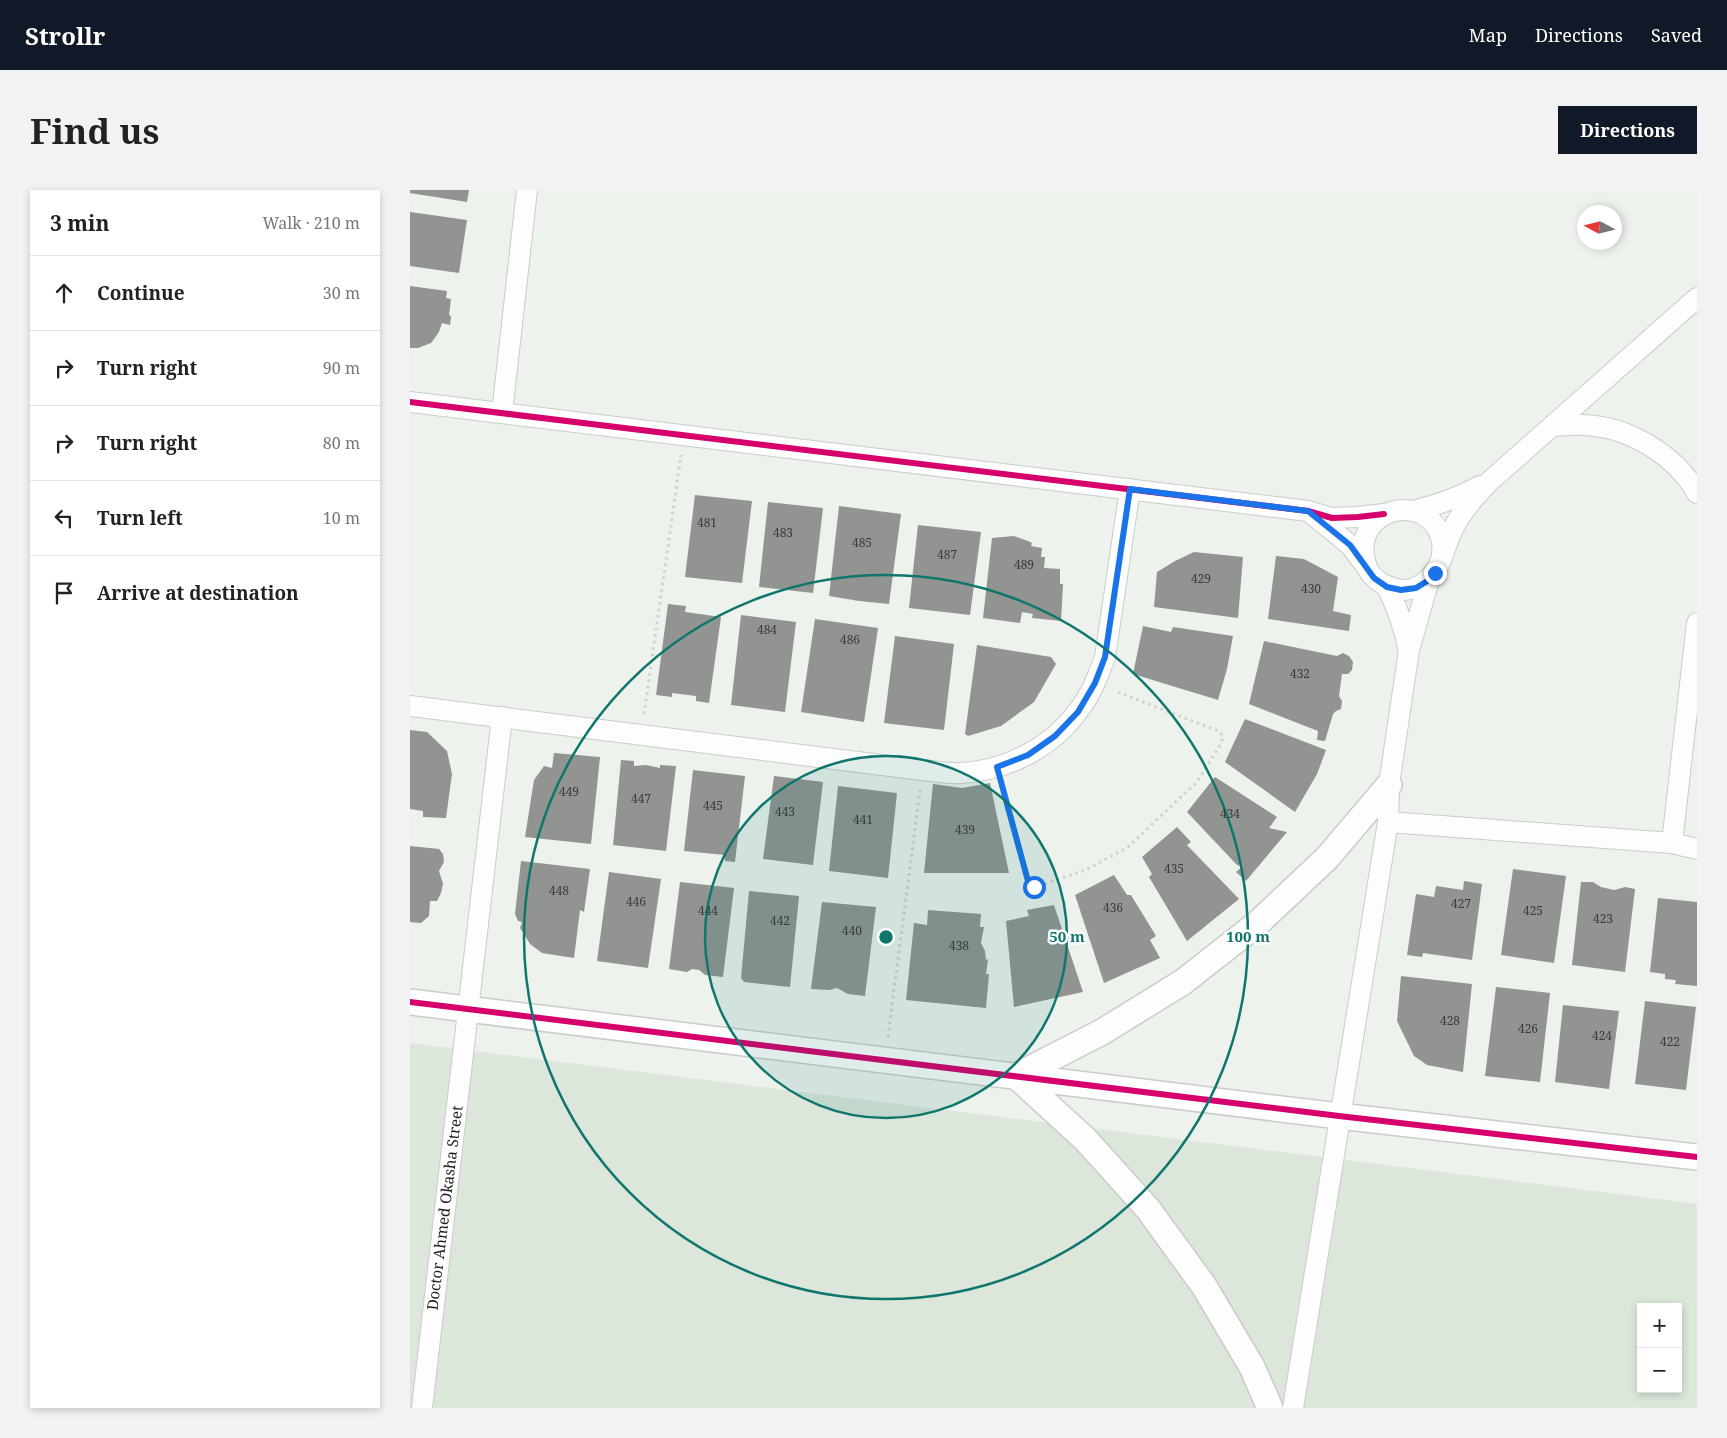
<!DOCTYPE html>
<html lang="en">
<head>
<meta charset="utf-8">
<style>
  :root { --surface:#fff; --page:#f2f2f2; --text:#222; --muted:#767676; --line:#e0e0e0; --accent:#111827 }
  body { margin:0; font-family:"Noto Serif",serif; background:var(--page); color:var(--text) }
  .controls { position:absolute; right:15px; bottom:15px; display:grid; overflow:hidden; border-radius:0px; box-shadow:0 2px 8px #0003 }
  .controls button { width:45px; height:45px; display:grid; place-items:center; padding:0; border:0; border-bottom:1px solid var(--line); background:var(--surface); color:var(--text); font:25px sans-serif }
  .compass { position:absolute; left:1167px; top:15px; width:45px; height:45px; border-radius:50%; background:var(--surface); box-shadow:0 2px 8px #0003; rotate:277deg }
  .stop { position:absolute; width:15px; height:15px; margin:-11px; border:4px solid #1a73e8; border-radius:50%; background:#fff }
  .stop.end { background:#1a73e8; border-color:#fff; box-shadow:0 1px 5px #0008 }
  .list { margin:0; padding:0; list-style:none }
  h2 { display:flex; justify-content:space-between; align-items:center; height:65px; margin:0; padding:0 20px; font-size:21px }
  h2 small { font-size:16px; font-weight:400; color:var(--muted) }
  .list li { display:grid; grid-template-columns:32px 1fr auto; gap:15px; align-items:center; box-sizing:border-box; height:75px; padding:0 20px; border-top:1px solid var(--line) }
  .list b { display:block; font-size:19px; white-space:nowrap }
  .list em { font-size:16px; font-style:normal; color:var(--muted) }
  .icon { flex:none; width:28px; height:28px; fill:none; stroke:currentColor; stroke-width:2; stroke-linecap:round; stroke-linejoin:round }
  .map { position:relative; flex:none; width:1287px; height:1218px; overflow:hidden; border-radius:0px }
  header { display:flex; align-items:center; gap:30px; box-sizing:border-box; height:70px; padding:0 25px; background:var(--accent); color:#fff }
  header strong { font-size:24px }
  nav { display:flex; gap:28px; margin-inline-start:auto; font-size:18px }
  .intro { display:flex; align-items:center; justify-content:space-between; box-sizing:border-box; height:120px; padding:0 30px }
  h1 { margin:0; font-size:35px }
  .button { padding:12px 22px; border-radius:0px; background:var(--accent); color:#fff; font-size:18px; font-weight:700 }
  main { display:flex; gap:30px; padding:0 30px }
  aside { flex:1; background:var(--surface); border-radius:0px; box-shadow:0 2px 8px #0003 }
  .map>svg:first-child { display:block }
  .built { fill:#dce6da; fill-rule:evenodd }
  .building { fill:#919491 }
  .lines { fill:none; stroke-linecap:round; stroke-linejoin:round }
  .minor-casing { stroke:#c9cdc8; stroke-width:22 }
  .tertiary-casing { stroke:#c9cdc8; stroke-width:28 }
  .path { stroke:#cfd0cf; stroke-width:3; stroke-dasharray:2.5 4; stroke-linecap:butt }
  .minor { stroke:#fcfdfc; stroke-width:20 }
  .tertiary { stroke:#fcfdfc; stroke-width:25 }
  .cycleway-casing { stroke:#fff; stroke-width:9 }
  .cycleway { stroke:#d6006c; stroke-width:6 }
  .route { stroke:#1a73e8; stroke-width:6 }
  .ring { fill:none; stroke:#0f766e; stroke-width:2.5 }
  .labels { text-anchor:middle; stroke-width:5; stroke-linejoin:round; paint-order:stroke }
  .number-label { font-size:12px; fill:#383c38 }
  .street-label { font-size:15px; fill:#1b1e1b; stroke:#fff }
  .centre { fill:#0f766e; stroke:#fff; stroke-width:2.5 }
  .ring-label { font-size:15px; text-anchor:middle; font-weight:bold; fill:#0f766e; stroke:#fff; stroke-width:5; stroke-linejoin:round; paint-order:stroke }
</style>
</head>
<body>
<header>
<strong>Strollr</strong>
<nav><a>Map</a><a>Directions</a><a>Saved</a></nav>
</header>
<div class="intro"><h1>Find us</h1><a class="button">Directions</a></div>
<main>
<aside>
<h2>3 min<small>Walk · 210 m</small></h2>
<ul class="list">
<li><svg class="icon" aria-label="ahead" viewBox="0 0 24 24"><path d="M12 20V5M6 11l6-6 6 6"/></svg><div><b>Continue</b></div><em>30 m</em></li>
<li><svg class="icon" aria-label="right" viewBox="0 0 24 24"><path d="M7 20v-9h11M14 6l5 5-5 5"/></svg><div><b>Turn right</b></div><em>90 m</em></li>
<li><svg class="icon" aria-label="right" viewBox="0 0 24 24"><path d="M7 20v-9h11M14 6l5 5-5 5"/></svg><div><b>Turn right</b></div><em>80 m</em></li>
<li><svg class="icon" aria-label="left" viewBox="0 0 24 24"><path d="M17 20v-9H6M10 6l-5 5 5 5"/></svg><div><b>Turn left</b></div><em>10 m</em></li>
<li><svg class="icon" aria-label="arrive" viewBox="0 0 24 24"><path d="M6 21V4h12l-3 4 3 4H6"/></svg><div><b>Arrive at destination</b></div></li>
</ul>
</aside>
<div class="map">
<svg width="1287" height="1218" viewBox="0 0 1287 1218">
  <rect width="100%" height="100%" fill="#edf2ec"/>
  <path class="built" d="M 0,853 L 1287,1014 L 1287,1218 L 0,1218 ZM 1231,1117 L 1268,1117 L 1268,1199 L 1231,1199 Z"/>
  <g class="building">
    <path d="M 0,0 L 59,0 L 57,12 L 0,3 Z"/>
    <path d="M 0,22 L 57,30 L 49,83 L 0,76 Z"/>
    <path d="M 0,96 L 37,101 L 36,108 L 41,109 L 39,125 L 41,126 L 40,135 L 32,133 L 29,142 L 21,153 L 8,158 L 0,158 Z"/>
    <path d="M 285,305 L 342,311 L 332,393 L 275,387 Z"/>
    <path d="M 358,312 L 413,318 L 403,403 L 349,397 Z"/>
    <path d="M 429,316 L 491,324 L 479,414 L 449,411 L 419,406 Z"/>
    <path d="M 508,335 L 571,342 L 560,425 L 499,418 Z"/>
    <path d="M 604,346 L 618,351 L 622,353 L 621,356 L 632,358 L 631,367 L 635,367 L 634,378 L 650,379 L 650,394 L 653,394 L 651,431 L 622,428 L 623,424 L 612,422 L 610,433 L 573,428 L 582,348 Z"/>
    <path d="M 784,362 L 833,367 L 828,428 L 744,417 L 747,382 L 765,371 Z"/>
    <path d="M 866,366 L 894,369 L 928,387 L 923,421 L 941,425 L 939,441 L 858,429 Z"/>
    <path d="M 258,414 L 276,416 L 275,422 L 311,427 L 299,513 L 286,511 L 286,506 L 262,503 L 262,507 L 246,505 Z"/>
    <path d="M 331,425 L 386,432 L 375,522 L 321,515 Z"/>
    <path d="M 405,429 L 468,438 L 454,532 L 391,522 Z"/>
    <path d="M 733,436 L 761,442 L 763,437 L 823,446 L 817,479 L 808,510 L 723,484 Z"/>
    <path d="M 485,446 L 544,454 L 534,540 L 474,533 Z"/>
    <path d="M 854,451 L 927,466 L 933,463 L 939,466 L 943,472 L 942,480 L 938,484 L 932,484 L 929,506 L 932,511 L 931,519 L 926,521 L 923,524 L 915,551 L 907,550 L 908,541 L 839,514 Z"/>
    <path d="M 567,455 L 641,467 L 646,474 L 624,512 L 591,536 L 558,546 L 555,544 Z"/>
    <path d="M 835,529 L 916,560 L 907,584 L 885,622 L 815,572 Z"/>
    <path d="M 0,540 L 17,542 L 37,561 L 42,584 L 36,628 L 13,627 L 13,621 L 0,619 Z"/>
    <path d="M 144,563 L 190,567 L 181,654 L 115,647 L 124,590 L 134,576 L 142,578 Z"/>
    <path d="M 211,570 L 224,571 L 224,576 L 236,575 L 250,578 L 250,575 L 266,576 L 256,661 L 203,655 Z"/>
    <path d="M 283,580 L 335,586 L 325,672 L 315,671 L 315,665 L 274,661 Z"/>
    <path d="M 364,586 L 413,592 L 403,675 L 353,669 Z"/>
    <path d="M 805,587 L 867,627 L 859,638 L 877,642 L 836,691 L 826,682 L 833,676 L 827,675 L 777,622 Z"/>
    <path d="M 580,593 L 599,683 L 514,683 L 523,594 L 552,598 Z"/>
    <path d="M 428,596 L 487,603 L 478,688 L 419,681 Z"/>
    <path d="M 767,637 L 781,652 L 777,655 L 829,709 L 777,751 L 739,687 L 742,684 L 732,667 Z"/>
    <path d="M 0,656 L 29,659 L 33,664 L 34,672 L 29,681 L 33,694 L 31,703 L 27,711 L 20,711 L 19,726 L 11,733 L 0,732 Z"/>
    <path d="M 111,671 L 180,679 L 174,722 L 170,720 L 164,768 L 132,763 L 120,754 L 110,738 L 112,732 L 108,731 L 105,724 Z"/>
    <path d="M 1103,679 L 1156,686 L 1144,773 L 1091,765 Z"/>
    <path d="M 199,682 L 251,689 L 238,778 L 187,771 Z"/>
    <path d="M 704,685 L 717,705 L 721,705 L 746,746 L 740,750 L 750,768 L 694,793 L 665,705 Z"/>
    <path d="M 1054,691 L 1072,694 L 1062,770 L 1013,763 L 1012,767 L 997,765 L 1006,704 L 1024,707 L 1026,696 L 1053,700 Z"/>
    <path d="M 270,692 L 324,698 L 313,787 L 295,785 L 289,780 L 282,779 L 277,782 L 259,779 Z"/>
    <path d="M 1171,692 L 1183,692 L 1191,697 L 1204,700 L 1215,697 L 1225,699 L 1215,782 L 1162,775 Z"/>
    <path d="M 339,701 L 389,706 L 380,797 L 334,792 L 331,788 Z"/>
    <path d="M 1248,708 L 1287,712 L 1287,796 L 1265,794 L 1266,790 L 1255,789 L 1255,784 L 1240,782 Z"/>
    <path d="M 412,712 L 466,717 L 455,806 L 438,804 L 427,798 L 419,800 L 401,799 Z"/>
    <path d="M 644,715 L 673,802 L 604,817 L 596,731 L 619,726 L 617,720 Z"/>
    <path d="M 518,720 L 571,724 L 570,737 L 574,737 L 571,753 L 575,761 L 576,770 L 578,769 L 576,784 L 579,784 L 576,818 L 496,810 L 504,733 L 517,735 Z"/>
    <path d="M 991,786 L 1062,794 L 1053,882 L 1017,875 L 1004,866 L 987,831 Z"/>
    <path d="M 1086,797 L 1140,803 L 1130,892 L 1075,886 Z"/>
    <path d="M 1235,811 L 1286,817 L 1276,900 L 1225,894 Z"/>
    <path d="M 1153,815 L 1209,821 L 1199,899 L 1145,892 Z"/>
  </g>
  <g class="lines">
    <g class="minor-casing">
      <g id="minor">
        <path d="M 0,212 L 898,321 L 922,328 L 948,327 L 974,324"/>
        <path d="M 92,223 L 117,0"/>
        <path d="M 1142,236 C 1152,236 1162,234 1173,235 C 1217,236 1265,264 1287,303"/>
        <path d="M 1003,321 C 1027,315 1048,308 1070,296"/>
        <path d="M 903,325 L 940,355 L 956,376"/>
        <path d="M 1032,366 C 1032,361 1033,355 1032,351 C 1020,300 942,316 955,371 C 958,387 973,396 987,399 C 994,401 1003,399 1009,396 C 1033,382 1032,361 1043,339 C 1052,320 1066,305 1080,291 L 1287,108"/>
        <path d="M 977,397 C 987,417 994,436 998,458"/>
        <path d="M 0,516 L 512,580 C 525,581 538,584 550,583 C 596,581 641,558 668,521 C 681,505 688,486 695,467 L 720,299"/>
        <path d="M 978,632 L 1262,653 L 1287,659"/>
        <path d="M 1262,653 L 1287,433"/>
        <path d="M 12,1218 L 92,527"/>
        <path d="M 883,1218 L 978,632 L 979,595 L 999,460 L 1019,390"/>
      </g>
    </g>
    <g class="tertiary-casing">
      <g id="tertiary">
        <path d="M 0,812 L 929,926 L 1287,967"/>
        <path d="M 860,1218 L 842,1177 L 794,1096 L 738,1019 L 675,949 L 606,886 L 692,842 L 773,792 L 848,733 L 917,668 L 979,595"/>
      </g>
    </g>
    <g class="path">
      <path d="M 234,524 L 271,265"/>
      <path d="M 592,597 L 618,691 L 624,697 L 676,680 L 718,657 L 787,592 L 812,552 L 812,545 L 808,541 L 705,501"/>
      <path d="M 478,847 L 510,600"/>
    </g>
    <use href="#minor" class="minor"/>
    <use href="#tertiary" class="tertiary"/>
    <g class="cycleway-casing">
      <g id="cycleway">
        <path d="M 0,212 L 898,321 L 922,328 L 948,327 L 974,324"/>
        <path d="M 0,812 L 929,926 L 1287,967"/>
      </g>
    </g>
    <use href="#cycleway" class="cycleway"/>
  </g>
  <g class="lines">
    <path class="route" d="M 624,697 L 618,691 L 587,577 L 618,565 L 645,546 L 668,522 L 685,493 L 695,467 L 720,299 L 898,321 L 940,355 L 964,388 L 977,397 L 991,400 L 1006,398 L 1019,390 L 1025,383"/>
  </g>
  <circle cx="476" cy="747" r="181" fill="#0f766e" fill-opacity=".12"/>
  <g class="ring">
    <circle cx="476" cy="747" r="181"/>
    <circle cx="476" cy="747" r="362"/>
  </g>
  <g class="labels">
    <g class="number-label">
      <text x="297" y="337">481</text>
      <text x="373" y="347">483</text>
      <text x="452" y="357">485</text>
      <text x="537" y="369">487</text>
      <text x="614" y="379">489</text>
      <text x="791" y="393">429</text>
      <text x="901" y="403">430</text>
      <text x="357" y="444">484</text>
      <text x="440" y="454">486</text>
      <text x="890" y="488">432</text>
      <text x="159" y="606">449</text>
      <text x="231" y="613">447</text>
      <text x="303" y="620">445</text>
      <text x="375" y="626">443</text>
      <text x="820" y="628">434</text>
      <text x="453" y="634">441</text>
      <text x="555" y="644">439</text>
      <text x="764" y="683">435</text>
      <text x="149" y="705">448</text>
      <text x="226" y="716">446</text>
      <text x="1051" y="718">427</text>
      <text x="703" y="722">436</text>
      <text x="298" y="725">444</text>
      <text x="1123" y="725">425</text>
      <text x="1193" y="733">423</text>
      <text x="370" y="735">442</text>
      <text x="442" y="745">440</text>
      <text x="549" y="760">438</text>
      <text x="1040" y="835">428</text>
      <text x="1118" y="843">426</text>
      <text x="1192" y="850">424</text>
      <text x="1260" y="856">422</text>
    </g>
    <g class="street-label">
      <text transform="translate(35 1018) rotate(-83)" y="5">Doctor Ahmed Okasha Street</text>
    </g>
  </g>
  <circle cx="476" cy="747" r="8" class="centre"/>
  <g class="ring-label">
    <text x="657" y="752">50 m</text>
    <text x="838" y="752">100 m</text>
  </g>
</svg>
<div class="controls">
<button>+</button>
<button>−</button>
</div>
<svg class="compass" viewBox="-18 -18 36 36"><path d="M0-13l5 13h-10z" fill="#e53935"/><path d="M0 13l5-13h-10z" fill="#767676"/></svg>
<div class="stop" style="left:624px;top:697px"></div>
<div class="stop end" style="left:1025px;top:383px"></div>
</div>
</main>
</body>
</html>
